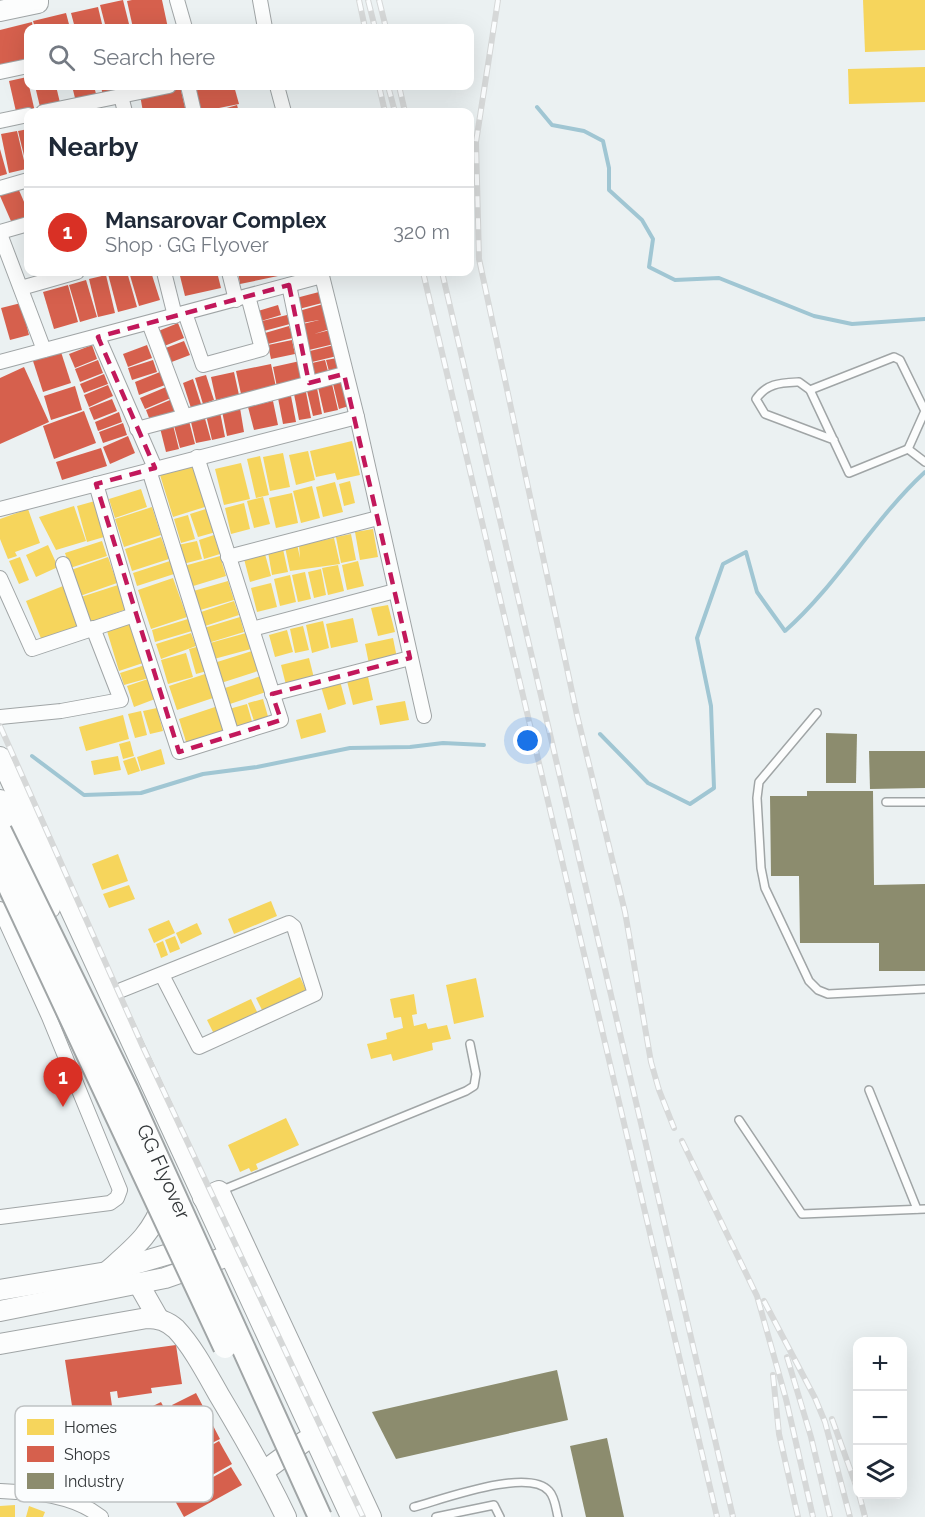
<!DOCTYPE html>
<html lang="en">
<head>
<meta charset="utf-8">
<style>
  :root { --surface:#fff; --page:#f2f2f3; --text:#1f2937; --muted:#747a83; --line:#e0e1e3; --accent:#d93025 }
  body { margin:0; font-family:Raleway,sans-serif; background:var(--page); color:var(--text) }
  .controls { position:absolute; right:18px; bottom:18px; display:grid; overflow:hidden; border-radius:12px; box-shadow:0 6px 24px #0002 }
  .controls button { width:54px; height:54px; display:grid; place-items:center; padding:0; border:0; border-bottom:2px solid var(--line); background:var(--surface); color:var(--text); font:30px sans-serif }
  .you { position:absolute; left:528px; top:741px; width:21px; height:21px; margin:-15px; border:4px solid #fff; border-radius:50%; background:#1a73e8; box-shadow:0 0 0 9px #1a73e833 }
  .badge { display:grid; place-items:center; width:39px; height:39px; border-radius:50%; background:var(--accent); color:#fff; font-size:20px; font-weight:700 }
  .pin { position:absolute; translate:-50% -50px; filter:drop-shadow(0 2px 3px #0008) }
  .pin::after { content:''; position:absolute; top:32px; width:21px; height:18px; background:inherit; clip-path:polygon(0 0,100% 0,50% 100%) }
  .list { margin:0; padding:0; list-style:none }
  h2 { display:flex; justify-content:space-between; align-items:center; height:78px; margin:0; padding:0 24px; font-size:26px }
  h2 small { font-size:20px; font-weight:400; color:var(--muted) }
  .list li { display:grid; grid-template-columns:39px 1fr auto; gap:18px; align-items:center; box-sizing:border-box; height:90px; padding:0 24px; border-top:2px solid var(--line) }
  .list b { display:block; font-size:22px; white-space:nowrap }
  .list p { margin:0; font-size:20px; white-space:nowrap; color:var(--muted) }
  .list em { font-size:20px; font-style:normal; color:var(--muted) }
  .icon { flex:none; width:33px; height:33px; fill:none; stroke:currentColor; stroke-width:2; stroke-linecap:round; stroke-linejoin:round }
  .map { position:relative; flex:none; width:925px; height:1517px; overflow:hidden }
  .search { position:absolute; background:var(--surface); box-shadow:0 6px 24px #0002; left:24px; top:24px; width:450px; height:66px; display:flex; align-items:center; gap:15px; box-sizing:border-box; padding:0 21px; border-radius:12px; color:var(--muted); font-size:22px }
  .panel { position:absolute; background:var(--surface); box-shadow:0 6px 24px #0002; left:24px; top:108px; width:450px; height:168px; border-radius:12px }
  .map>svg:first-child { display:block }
  .homes { fill:#f6d55c }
  .shops { fill:#d6604d }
  .industry { fill:#8c8c6e }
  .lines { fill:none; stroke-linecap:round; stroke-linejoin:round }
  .stream { stroke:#a0c6d3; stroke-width:4 }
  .lane-casing { stroke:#a0a5a6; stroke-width:10 }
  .street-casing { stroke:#a0a5a6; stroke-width:16 }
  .secondary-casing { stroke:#a0a5a6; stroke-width:22 }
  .lane { stroke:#fcfdfd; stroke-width:7 }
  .street { stroke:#fcfdfd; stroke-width:14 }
  .secondary { stroke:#fcfdfd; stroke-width:20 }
  .rail-casing { stroke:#d6d8d8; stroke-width:6 }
  .rail { stroke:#fbfdfe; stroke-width:4; stroke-dasharray:11; stroke-linecap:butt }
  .primary-bridge-casing { stroke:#a0a5a6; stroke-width:26; stroke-linecap:butt }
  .primary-bridge { stroke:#fcfdfd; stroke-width:22 }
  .marked { fill:none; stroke:#c2185b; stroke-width:4.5; stroke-dasharray:12 8; stroke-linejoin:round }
  .labels { text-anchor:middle; stroke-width:6; stroke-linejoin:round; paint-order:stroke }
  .street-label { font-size:20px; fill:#333739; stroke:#fbfdfe }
  .key { fill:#fbfdfe; stroke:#bfc2c3; stroke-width:1.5 }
  .key-label { font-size:16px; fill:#333739 }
</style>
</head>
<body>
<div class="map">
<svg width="925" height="1517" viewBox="0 0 925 1517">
  <rect width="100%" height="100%" fill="#ebf1f2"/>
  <g class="homes">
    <path d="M 863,0 L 925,0 L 925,50 L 865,52 Z"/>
    <path d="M 925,67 L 925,102 L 849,104 L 848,69 Z"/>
    <path d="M 352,441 L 360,475 L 337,480 L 335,473 L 316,477 L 310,451 Z"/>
    <path d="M 308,451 L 315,480 L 296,485 L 289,455 Z"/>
    <path d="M 283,453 L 290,487 L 270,491 L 263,457 Z"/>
    <path d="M 260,456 L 269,495 L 256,498 L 247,459 Z"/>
    <path d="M 241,463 L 250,499 L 224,505 L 215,469 Z"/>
    <path d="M 194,466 L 208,506 L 173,517 L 160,475 Z"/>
    <path d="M 350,481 L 355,503 L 344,506 L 339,484 Z"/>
    <path d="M 335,482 L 343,512 L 323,517 L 316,487 Z"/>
    <path d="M 312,486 L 320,518 L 301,523 L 293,491 Z"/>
    <path d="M 141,489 L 147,507 L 115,518 L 109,499 Z"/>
    <path d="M 292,493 L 298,523 L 276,528 L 269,498 Z"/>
    <path d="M 263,497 L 270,524 L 254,528 L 247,501 Z"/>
    <path d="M 95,501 L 104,537 L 87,542 L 77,506 Z"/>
    <path d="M 244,503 L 250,529 L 231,534 L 225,508 Z"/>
    <path d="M 74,506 L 86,541 L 56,550 L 39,517 Z"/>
    <path d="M 152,507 L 161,535 L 124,547 L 115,519 Z"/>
    <path d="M 209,508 L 216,532 L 198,537 L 190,514 Z"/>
    <path d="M 28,509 L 40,543 L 15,552 L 17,556 L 8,559 L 0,539 L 0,519 Z"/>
    <path d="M 188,515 L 195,539 L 181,543 L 174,519 Z"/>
    <path d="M 373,529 L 378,557 L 360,560 L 355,532 Z"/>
    <path d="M 351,534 L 356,560 L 341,563 L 336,537 Z"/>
    <path d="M 214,535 L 220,554 L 204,559 L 199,540 Z"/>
    <path d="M 161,537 L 169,559 L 132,571 L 125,549 Z"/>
    <path d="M 334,538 L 340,564 L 290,571 L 285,547 L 297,544 L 300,558 L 299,545 Z"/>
    <path d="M 102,541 L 107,556 L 70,568 L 65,553 Z"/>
    <path d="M 197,541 L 202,559 L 183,564 L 178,545 Z"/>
    <path d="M 48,545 L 58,567 L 36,577 L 26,555 Z"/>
    <path d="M 283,549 L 288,572 L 272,575 L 268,552 Z"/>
    <path d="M 265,554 L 271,576 L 250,582 L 244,559 Z"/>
    <path d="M 220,556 L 226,576 L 190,587 L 184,566 Z"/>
    <path d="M 20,557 L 29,580 L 19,584 L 9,561 Z"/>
    <path d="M 108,557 L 117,583 L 80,596 L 71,570 Z"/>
    <path d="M 170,561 L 174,574 L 137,586 L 133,573 Z"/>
    <path d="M 358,561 L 364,586 L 347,590 L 342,565 Z"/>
    <path d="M 338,565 L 344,591 L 328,595 L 322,568 Z"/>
    <path d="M 321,569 L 326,595 L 314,598 L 308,572 Z"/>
    <path d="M 305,572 L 311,599 L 298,602 L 292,575 Z"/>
    <path d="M 290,575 L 296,602 L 280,606 L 274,579 Z"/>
    <path d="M 173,578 L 187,617 L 151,629 L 138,590 Z"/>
    <path d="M 228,581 L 234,600 L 197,611 L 190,592 Z"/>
    <path d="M 271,583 L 277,607 L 257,612 L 251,588 Z"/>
    <path d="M 118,585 L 127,609 L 90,622 L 81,597 Z"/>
    <path d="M 63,586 L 80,625 L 42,641 L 26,601 Z"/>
    <path d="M 234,601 L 239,615 L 202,627 L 198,613 Z"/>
    <path d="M 388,605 L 395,632 L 378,636 L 371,608 Z"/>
    <path d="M 240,617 L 244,632 L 208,643 L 204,628 Z"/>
    <path d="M 353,618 L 358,642 L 331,648 L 326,624 Z"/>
    <path d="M 188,619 L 192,631 L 155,642 L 152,630 Z"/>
    <path d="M 323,621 L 329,648 L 312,653 L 306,625 Z"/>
    <path d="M 131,623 L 143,663 L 119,671 L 107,631 Z"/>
    <path d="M 303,626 L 309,650 L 295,653 L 290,629 Z"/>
    <path d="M 287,630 L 293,652 L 275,657 L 269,635 Z"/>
    <path d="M 191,633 L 196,646 L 161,659 L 156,644 Z"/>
    <path d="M 246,633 L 251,649 L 214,659 L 210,643 Z"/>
    <path d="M 393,638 L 397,658 L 369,664 L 365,644 Z"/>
    <path d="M 200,646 L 207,671 L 196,674 L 189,649 Z"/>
    <path d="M 252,651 L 258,671 L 221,683 L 214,663 Z"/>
    <path d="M 186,653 L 193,677 L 168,684 L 161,660 Z"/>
    <path d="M 309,658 L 314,678 L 286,685 L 281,665 Z"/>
    <path d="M 145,665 L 149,678 L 124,685 L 120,673 Z"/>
    <path d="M 367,672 L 373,700 L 353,705 L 346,677 Z"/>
    <path d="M 205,674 L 213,698 L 177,710 L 169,686 Z"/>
    <path d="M 261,676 L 266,692 L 230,704 L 225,688 Z"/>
    <path d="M 339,677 L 346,704 L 328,710 L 320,683 Z"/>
    <path d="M 148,679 L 155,699 L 134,707 L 127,686 Z"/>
    <path d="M 263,699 L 269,720 L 255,724 L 248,703 Z"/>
    <path d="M 405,701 L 409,720 L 380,725 L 376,706 Z"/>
    <path d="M 247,704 L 253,725 L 234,730 L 229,709 Z"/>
    <path d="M 218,706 L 227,732 L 187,745 L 179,719 Z"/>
    <path d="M 157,708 L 163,731 L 150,734 L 143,711 Z"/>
    <path d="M 141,711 L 147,735 L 135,738 L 128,714 Z"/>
    <path d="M 321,713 L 326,732 L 301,739 L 296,720 Z"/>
    <path d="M 123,715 L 129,739 L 86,751 L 79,727 Z"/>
    <path d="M 130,741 L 134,756 L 123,759 L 119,744 Z"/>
    <path d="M 161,749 L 165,764 L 141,771 L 137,757 Z"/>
    <path d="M 118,756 L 121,770 L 94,775 L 91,761 Z"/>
    <path d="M 135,757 L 140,771 L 128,775 L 123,761 Z"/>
    <path d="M 118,854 L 128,881 L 102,890 L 92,864 Z"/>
    <path d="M 129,885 L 135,899 L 109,908 L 103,894 Z"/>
    <path d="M 271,901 L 277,916 L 234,934 L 228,919 Z"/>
    <path d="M 169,920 L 175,933 L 154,943 L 148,929 Z"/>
    <path d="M 197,923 L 202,934 L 181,944 L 176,933 Z"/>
    <path d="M 175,936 L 180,949 L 170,953 L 165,940 Z"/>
    <path d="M 163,941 L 168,955 L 161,958 L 156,944 Z"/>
    <path d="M 300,977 L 308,994 L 264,1014 L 256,998 Z"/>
    <path d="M 476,978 L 484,1017 L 454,1024 L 446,985 Z"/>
    <path d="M 414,994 L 417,1014 L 412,1015 L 414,1026 L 426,1023 L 428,1029 L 447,1025 L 451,1039 L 432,1043 L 433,1050 L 393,1061 L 391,1054 L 371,1059 L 367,1044 L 387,1039 L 386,1033 L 403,1028 L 401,1017 L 394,1018 L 390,999 Z"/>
    <path d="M 251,999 L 259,1016 L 215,1036 L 207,1020 Z"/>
    <path d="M 286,1118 L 299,1145 L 256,1164 L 258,1169 L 251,1172 L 249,1168 L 240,1172 L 228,1145 Z"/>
    <path d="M 15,1505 L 15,1517 L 0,1517 L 0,1506 Z"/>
    <path d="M 29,1506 L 45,1512 L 43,1517 L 26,1517 Z"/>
  </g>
  <g class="shops">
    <path d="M 123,0 L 130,28 L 106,28 L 100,5 Z"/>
    <path d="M 132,0 L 162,0 L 168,28 L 133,28 L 127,1 Z"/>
    <path d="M 98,7 L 103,28 L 75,28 L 71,13 Z"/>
    <path d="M 66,13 L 70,28 L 35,28 L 33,21 Z"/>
    <path d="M 32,22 L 33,28 L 28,28 L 28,63 L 0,70 L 0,30 Z"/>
    <path d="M 27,77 L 35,112 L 17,116 L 9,81 Z"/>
    <path d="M 35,86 L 56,86 L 61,107 L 41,111 Z"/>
    <path d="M 72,86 L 94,86 L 97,98 L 76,102 Z"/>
    <path d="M 101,86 L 123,86 L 124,92 L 103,97 Z"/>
    <path d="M 180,86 L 186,112 L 143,112 L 140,95 Z"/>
    <path d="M 213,86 L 234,86 L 239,104 L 199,112 L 194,91 Z"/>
    <path d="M 237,105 L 239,112 L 213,112 Z"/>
    <path d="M 28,129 L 28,168 L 27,168 L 18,131 Z"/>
    <path d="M 17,131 L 26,169 L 9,173 L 1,134 Z"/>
    <path d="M 0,149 L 7,174 L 0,176 Z"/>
    <path d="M 18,188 L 28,211 L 28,221 L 14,228 L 0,196 Z"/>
    <path d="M 117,272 L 127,272 L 137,307 L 118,312 L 108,274 Z"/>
    <path d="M 129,272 L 151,272 L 160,300 L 139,306 Z"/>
    <path d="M 179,272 L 217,272 L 221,288 L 185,296 Z"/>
    <path d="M 238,272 L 276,272 L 278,276 L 240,284 Z"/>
    <path d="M 106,275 L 115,313 L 98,317 L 89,279 Z"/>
    <path d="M 86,280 L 97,317 L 80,322 L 69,285 Z"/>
    <path d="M 68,285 L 78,322 L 54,329 L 43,292 Z"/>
    <path d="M 319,292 L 322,303 L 299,309 L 296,298 Z"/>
    <path d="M 21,303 L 29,335 L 10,340 L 1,308 Z"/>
    <path d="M 323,304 L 330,329 L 314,334 L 330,330 L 334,344 L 309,350 L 303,324 L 319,320 L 302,323 L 299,311 Z"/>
    <path d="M 278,305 L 281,315 L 261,321 L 258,311 Z"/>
    <path d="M 287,315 L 290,324 L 264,331 L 262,321 Z"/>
    <path d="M 178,323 L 184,338 L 162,347 L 156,332 Z"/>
    <path d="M 289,326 L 293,338 L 268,344 L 265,333 Z"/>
    <path d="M 292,340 L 295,354 L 271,359 L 268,345 Z"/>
    <path d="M 184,341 L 190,355 L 169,363 L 163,349 Z"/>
    <path d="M 92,345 L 97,359 L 75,368 L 69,354 Z"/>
    <path d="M 147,345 L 152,358 L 128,367 L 123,354 Z"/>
    <path d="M 334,345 L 337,356 L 312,362 L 310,351 Z"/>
    <path d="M 61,352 L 71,383 L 43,392 L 33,361 Z"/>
    <path d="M 337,358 L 341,372 L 330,375 L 326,360 Z"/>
    <path d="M 98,360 L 103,373 L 80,382 L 75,369 Z"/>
    <path d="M 153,360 L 157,372 L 132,380 L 128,368 Z"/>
    <path d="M 325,360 L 329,375 L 316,378 L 312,363 Z"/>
    <path d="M 300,361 L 304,382 L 277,387 L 273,367 Z"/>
    <path d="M 271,364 L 276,387 L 241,394 L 236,371 Z"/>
    <path d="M 24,367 L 49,422 L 0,444 L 0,378 Z"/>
    <path d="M 160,372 L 165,385 L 139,395 L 135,382 Z"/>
    <path d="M 234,372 L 239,395 L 216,400 L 211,377 Z"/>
    <path d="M 104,374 L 108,384 L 84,393 L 80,384 Z"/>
    <path d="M 206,375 L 214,400 L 203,404 L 195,378 Z"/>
    <path d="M 193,379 L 201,404 L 191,408 L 183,383 Z"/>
    <path d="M 344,382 L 349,406 L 339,409 L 333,384 Z"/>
    <path d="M 332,384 L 338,410 L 324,413 L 318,387 Z"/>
    <path d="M 108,385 L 113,396 L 89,407 L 84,395 Z"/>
    <path d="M 75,386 L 82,410 L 51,420 L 44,396 Z"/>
    <path d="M 166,387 L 171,398 L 145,409 L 140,398 Z"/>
    <path d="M 317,388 L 322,414 L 313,416 L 307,391 Z"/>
    <path d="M 306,392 L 311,418 L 299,420 L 294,394 Z"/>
    <path d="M 291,396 L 296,422 L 283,424 L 278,398 Z"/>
    <path d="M 112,399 L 117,411 L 94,420 L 89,408 Z"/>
    <path d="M 170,400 L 176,413 L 151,423 L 146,410 Z"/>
    <path d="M 273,401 L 278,425 L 254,430 L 248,407 Z"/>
    <path d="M 240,408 L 244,432 L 227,436 L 222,411 Z"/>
    <path d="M 84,411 L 96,443 L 54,459 L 43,426 Z"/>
    <path d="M 119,412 L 122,422 L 98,431 L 95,422 Z"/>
    <path d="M 220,412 L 225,437 L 212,440 L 206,415 Z"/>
    <path d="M 204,415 L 211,440 L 196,443 L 190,418 Z"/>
    <path d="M 188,417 L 195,444 L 180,448 L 173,422 Z"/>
    <path d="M 172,421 L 179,449 L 166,452 L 159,424 Z"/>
    <path d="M 123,423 L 127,435 L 103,443 L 99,432 Z"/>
    <path d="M 128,436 L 135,453 L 110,464 L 103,447 Z"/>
    <path d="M 101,448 L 107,466 L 62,480 L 56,462 Z"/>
    <path d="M 176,1345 L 182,1384 L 151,1388 L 152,1393 L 118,1398 L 117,1391 L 110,1392 L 113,1413 L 93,1452 L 73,1455 L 67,1420 L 74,1419 L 65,1360 Z"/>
    <path d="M 196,1393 L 220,1439 L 190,1454 L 184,1442 L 190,1439 L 172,1405 Z"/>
    <path d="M 161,1402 L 189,1455 L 163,1468 L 135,1415 Z"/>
    <path d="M 219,1441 L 232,1464 L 171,1498 L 158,1476 Z"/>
    <path d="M 231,1467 L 242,1485 L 184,1517 L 174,1499 Z"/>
  </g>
  <g class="industry">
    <path d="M 826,733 L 857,734 L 856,783 L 826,783 Z"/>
    <path d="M 869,751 L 925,751 L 925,788 L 870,789 Z"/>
    <path d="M 807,791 L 873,791 L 874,885 L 925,884 L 925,971 L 879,971 L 879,943 L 800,943 L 799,876 L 771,876 L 770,796 L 807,796 Z"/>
    <path d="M 557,1370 L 568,1420 L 396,1459 L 372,1412 Z"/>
    <path d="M 607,1438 L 624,1517 L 586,1517 L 570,1446 Z"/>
  </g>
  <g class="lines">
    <g class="stream">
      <path d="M 537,107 L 552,125 L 584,131 L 603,141 L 609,168 L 609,190 L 642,220 L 653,239 L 649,267 L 675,280 L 719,278 L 814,316 L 852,324 L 925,319"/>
      <path d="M 600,734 L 648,783 L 690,804 L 714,788 L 711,706 L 697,638 L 723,564 L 746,552 L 757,592 L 785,631 C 838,584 873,520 925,472"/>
      <path d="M 32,756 L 84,795 L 141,793 L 203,774 L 257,767 L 350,748 L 410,747 L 443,743 L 484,745"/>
    </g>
    <g class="lane-casing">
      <g id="lane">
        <path d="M 810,390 L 894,357 L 900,360 L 925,411 L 908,449"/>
        <path d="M 834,440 L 765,414 L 756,399 C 767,383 780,383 799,382 L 810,390 L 849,473 L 908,449 L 925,462"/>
        <path d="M 817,713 L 759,782 L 757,798 L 761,868 L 765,888 L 809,981 L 818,990 L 828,994 L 925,989"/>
        <path d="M 886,802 L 925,802"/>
        <path d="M 869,1090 L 917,1209"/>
        <path d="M 739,1120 L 802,1214 L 925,1209"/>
        <path d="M 220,1191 L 466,1091 L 474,1086 L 476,1074 L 470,1044"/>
        <path d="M 414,1507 C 441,1500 528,1467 549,1491 C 555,1497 556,1509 558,1517"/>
        <path d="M 436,1517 L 494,1505 L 500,1517"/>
      </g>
    </g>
    <g class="street-casing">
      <g id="street">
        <path d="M 177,0 L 185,28"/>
        <path d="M 260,0 L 265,28"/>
        <path d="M 0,72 L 28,66"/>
        <path d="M 188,86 L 194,112"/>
        <path d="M 277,86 L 284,112"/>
        <path d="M 121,96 L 125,112"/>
        <path d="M 43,112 L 169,86"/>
        <path d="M 0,121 L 28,115"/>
        <path d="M 0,188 L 28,180"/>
        <path d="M 0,232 L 28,224"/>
        <path d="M 0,234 L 44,350"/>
        <path d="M 164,272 L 175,316"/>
        <path d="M 229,272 L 236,300"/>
        <path d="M 321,272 L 357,417 L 424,716"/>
        <path d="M 289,285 L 309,383"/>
        <path d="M 21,288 L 77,272"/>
        <path d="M 185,313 L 203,365 L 262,349 L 248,296"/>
        <path d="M 149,323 L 184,416"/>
        <path d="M 98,337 L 155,468"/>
        <path d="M 0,362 L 322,276"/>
        <path d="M 137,429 L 344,374"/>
        <path d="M 149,470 L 232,735"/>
        <path d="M 96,484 L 134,615 L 179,752 L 281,720 L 197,457"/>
        <path d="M 0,509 L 357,417"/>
        <path d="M 228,557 L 378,518"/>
        <path d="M 63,564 L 86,630"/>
        <path d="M 0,578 L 32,649 L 134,615"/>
        <path d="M 252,629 L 395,591"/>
        <path d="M 272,694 L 410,658"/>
        <path d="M 0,717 L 61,711 L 121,700 L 93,628"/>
        <path d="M 0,909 L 49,1017 L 120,1190 L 117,1198 L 110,1203 L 0,1217"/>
        <path d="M 109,995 L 289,923 L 294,927 L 315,994 L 199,1047 L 162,975"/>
        <path d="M 0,1491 C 36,1493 72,1494 101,1517"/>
        <path d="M 76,1501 L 119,1427"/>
      </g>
    </g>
    <g class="secondary-casing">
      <g id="secondary">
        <path d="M 0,11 L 38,3 L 38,0"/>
        <path d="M 0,757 L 351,1517"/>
        <path d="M 0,800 L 50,908"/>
        <path d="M 203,1198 L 219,1191 L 371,1517"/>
        <path d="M 109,1270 C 135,1247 152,1234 164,1200"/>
        <path d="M 138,1283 L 158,1318"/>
        <path d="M 0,1290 L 107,1272 L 193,1247"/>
        <path d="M 0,1311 L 165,1278 L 231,1255"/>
        <path d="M 0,1344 L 147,1318 C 159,1318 167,1321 176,1329 C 193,1347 207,1374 219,1395 C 243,1435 266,1475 286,1517"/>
        <path d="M 264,1471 L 305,1441"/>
      </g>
    </g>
    <use href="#lane" class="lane"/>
    <use href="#street" class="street"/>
    <use href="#secondary" class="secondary"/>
    <g class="rail-casing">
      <g id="rail">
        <path d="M 359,0 L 365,28"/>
        <path d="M 368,0 L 375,28"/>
        <path d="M 379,0 L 386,28"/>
        <path d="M 498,0 L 476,142 L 479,259 L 577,715 L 625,912 L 651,1062 L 659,1090 L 674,1128"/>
        <path d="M 379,86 L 385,112"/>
        <path d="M 388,86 L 395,112"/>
        <path d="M 399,86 L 405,112"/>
        <path d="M 423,272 L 717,1517"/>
        <path d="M 442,272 L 733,1517"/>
        <path d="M 0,726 L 143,1047 L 363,1517"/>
        <path d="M 682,1141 L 757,1296 L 786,1399 L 813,1517"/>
        <path d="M 764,1301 L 815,1398 L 825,1422 L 850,1517"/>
        <path d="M 787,1357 L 811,1437 L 830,1517"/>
        <path d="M 773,1375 L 779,1434 L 798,1517"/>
        <path d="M 832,1419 L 858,1491"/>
        <path d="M 859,1494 L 865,1517"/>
      </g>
    </g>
    <use href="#rail" class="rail"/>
    <g class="primary-bridge-casing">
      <g id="primary-bridge">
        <path id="s1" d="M 0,831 L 127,1091 L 320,1517"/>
        <path d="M 0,866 L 225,1347"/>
      </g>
    </g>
    <use href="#primary-bridge" class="primary-bridge"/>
  </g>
  <path class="marked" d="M 289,285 L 309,383 L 344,374 L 410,658 L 272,694 L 281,720 L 179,752 L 96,484 L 155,468 L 98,337 Z"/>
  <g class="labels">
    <g class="street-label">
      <text dy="7" stroke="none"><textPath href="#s1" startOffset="378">GG Flyover</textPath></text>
    </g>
  </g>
  <rect x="15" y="1406" width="198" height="96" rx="9" class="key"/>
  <rect x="27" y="1419" width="27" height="16" fill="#f6d55c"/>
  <rect x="27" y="1446" width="27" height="16" fill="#d6604d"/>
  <rect x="27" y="1473" width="27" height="16" fill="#8c8c6e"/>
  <g class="key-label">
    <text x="64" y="1433">Homes</text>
    <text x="64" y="1460">Shops</text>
    <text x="64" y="1487">Industry</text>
  </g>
</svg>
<div class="controls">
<button>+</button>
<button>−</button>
<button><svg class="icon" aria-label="layers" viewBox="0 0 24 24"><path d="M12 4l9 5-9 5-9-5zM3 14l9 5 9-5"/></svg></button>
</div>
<div class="you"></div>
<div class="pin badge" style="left:63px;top:1107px">1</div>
<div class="search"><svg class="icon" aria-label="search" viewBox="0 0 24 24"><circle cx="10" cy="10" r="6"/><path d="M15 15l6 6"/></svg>Search here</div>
<section class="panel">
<h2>Nearby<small></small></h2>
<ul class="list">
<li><span class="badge">1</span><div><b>Mansarovar Complex</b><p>Shop · GG Flyover</p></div><em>320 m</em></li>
</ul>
</section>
</div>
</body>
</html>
